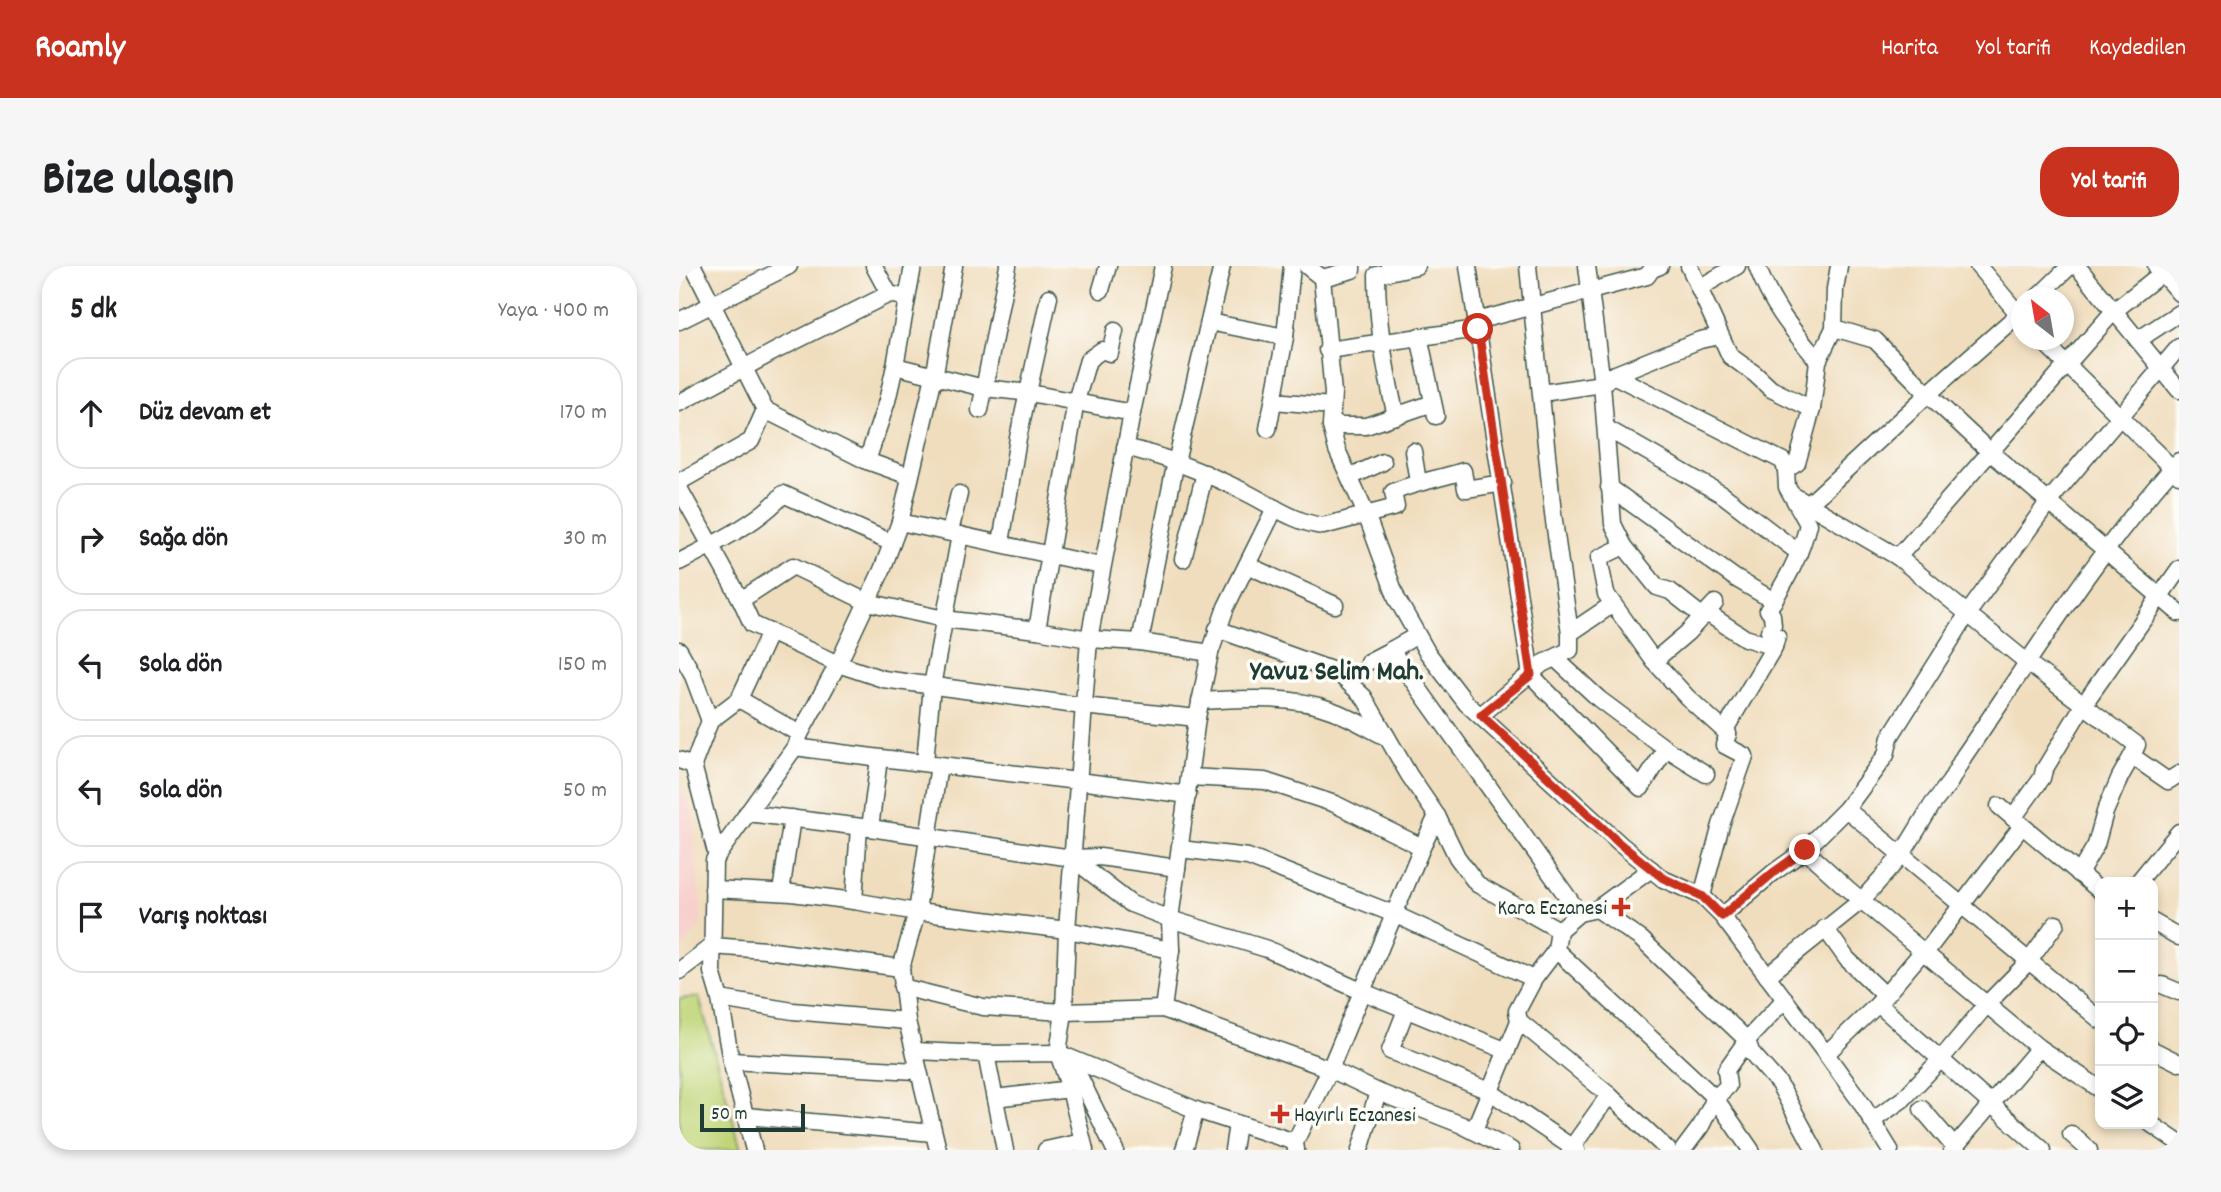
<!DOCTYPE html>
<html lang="tr">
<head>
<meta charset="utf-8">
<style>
  :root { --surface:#fff; --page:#f6f6f6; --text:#202124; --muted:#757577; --line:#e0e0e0; --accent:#c8321e }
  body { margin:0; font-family:Dekko,sans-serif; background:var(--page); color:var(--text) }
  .controls { position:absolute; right:21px; bottom:21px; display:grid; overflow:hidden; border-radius:14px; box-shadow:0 4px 10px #0003 }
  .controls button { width:63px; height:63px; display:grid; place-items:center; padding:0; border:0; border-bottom:2px solid var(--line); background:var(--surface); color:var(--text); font:35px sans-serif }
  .compass { position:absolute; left:1332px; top:21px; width:63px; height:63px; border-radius:50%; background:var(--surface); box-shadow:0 4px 10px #0003; rotate:329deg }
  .scale { position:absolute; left:21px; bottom:18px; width:105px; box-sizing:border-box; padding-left:7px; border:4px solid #1f3d34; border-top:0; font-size:19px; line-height:24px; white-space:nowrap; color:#1f3d34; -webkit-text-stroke:5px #fdfcf7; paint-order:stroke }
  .stop { position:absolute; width:21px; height:21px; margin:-16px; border:5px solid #c8321e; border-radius:50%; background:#fff }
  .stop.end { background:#c8321e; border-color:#fff; box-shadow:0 2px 7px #0008 }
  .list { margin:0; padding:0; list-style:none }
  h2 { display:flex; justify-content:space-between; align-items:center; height:91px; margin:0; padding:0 28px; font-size:30px }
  h2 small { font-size:23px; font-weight:400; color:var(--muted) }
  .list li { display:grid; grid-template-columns:46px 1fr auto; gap:21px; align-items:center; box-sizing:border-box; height:112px; margin:0 14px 14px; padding:0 14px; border:2px solid var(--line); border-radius:28px }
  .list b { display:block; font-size:26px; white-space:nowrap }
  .list em { font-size:23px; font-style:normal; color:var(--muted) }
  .icon { flex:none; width:38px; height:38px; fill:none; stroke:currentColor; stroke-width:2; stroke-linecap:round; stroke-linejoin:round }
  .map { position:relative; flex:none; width:1500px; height:884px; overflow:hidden; border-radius:28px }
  header { display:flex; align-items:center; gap:42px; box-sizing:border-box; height:98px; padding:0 35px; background:var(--accent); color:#fff }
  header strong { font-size:33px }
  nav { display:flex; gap:38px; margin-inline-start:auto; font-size:24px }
  .intro { display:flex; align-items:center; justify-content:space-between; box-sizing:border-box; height:168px; padding:0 42px }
  h1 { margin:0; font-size:49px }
  .button { padding:18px 32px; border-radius:28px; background:var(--accent); color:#fff; font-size:24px; font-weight:700 }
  main { display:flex; gap:42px; padding:0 42px }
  aside { flex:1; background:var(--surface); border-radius:28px; box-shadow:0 4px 10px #0003 }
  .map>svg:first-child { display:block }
  .built { fill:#f7d0cc }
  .green { fill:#c0d578; stroke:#708956; stroke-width:2 }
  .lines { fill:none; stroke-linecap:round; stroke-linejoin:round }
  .minor-casing { stroke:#3e5549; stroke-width:19 }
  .minor { stroke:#fff; stroke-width:16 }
  .route { stroke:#c8321e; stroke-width:9 }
  .poi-dot { fill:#c8321e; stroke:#fdfcf7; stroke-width:2.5 }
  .labels { text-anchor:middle; stroke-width:7; stroke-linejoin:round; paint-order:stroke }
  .poi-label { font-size:21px; fill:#1f3d34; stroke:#fdfcf7; text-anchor:end }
  .district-label { font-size:28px; font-weight:bold; fill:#1f3d34; stroke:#fdfcf7 }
</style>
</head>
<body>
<header>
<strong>Roamly</strong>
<nav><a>Harita</a><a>Yol tarifi</a><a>Kaydedilen</a></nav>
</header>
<div class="intro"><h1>Bize ulaşın</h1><a class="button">Yol tarifi</a></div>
<main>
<aside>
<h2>5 dk<small>Yaya · 400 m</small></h2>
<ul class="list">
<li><svg class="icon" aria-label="ahead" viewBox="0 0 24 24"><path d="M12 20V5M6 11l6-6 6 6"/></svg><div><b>Düz devam et</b></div><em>170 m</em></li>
<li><svg class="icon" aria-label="right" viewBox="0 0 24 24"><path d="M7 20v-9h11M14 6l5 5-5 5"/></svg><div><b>Sağa dön</b></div><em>30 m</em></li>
<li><svg class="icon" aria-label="left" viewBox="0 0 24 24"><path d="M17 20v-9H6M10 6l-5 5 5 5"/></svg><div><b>Sola dön</b></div><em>150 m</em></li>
<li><svg class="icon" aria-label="left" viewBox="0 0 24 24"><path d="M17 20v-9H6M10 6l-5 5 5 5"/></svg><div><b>Sola dön</b></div><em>50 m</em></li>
<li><svg class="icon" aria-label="arrive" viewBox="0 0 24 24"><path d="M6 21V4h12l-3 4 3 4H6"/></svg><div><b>Varış noktası</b></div></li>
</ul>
</aside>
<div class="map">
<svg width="1500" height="884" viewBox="0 0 1500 884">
  <rect width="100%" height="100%" fill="#fdfcf7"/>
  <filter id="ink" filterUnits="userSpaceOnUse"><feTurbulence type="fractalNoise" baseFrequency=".0143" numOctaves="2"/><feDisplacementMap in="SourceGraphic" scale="14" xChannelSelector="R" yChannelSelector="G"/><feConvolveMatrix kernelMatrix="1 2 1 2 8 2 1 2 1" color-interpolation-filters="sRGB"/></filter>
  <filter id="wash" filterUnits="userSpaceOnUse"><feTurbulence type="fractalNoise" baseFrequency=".00686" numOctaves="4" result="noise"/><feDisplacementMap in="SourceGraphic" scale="28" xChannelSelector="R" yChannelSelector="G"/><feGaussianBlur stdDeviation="1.57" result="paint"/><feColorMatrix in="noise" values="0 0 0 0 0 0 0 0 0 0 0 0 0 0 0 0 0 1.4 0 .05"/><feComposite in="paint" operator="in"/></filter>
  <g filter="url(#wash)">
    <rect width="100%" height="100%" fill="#f0ddbd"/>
    <path class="built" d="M 0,525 L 12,537 L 23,658 L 0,686 Z"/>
    <path class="green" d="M 20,731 L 62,884 L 0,884 L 0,733 Z"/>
  </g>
  <g filter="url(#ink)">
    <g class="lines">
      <g class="minor-casing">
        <g id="minor">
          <path d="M 195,0 L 210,28"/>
          <path d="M 628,0 L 643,12 L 654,127 L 652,160 L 658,184 L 687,248 L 718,333 L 748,386 L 787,437 L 941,578 L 984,613 L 1023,630 L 1043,650 L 1147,788 L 1181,835 L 1211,884"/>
          <path d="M 710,0 L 710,6 L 698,9 C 698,57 706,104 717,150"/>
          <path d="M 789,0 L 852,409 L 962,522 L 987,483 L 920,433 L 876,392"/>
          <path d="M 908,0 L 923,118 L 934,258 L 945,280 L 920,292 L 927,328 L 975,395 L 1008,431 L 1049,468"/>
          <path d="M 1010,0 L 1051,90 L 1076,108 L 1092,123 L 1133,143"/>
          <path d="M 1078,0 C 1093,41 1112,62 1139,95"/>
          <path d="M 1299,0 L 1342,51"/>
          <path d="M 1398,0 L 1500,124"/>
          <path d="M 1477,0 L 1500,27"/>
          <path d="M 710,6 L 737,0"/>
          <path d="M 643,12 L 673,4 L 673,0"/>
          <path d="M 1020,22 L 1058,0"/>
          <path d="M 422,24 L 429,0"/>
          <path d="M 1358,32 L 1391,0"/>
          <path d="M 0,55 L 110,0"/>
          <path d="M 797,55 L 968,10 L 973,3 L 981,0"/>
          <path d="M 530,56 L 606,71"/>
          <path d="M 1155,62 L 1196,74 L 1249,128 L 1310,185 L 1500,347"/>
          <path d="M 740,70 L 757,150"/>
          <path d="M 1363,74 L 1500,209"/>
          <path d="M 1459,74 L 1500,47"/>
          <path d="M 648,84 L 799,63"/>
          <path d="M 216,100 L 305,122 L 351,127 L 453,147"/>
          <path d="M 934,109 L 1021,74 L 1040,70"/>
          <path d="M 863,127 L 923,118 L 934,109 L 1104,195 L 1107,204"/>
          <path d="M 595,135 L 652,140"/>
          <path d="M 0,137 L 98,84 L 210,28 L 228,32"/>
          <path d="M 86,144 L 188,195"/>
          <path d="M 301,144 L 329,0"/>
          <path d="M 652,160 L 687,160 L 754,137"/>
          <path d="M 927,162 L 1044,229 L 1120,287"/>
          <path d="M 589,163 L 606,71 L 613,0"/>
          <path d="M 446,181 C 488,191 525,206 564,225 C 589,237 616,257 644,260 L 717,241 L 714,226 C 737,216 760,213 784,205 L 787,223 L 824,217"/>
          <path d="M 734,185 L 739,216"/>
          <path d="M 230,210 L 188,195 L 208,135 L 216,100 L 234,0"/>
          <path d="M 671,211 L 704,196"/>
          <path d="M 0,216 L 72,175 L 86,144 L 14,0"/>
          <path d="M 930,221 L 1056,312 L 1095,335"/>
          <path d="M 0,222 L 62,334 L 73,358 L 159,398 L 204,413 L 404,440 L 518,452"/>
          <path d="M 1115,230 L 1219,291 L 1349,397 L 1458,479 L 1453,490 L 1489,515 L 1500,508"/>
          <path d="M 1130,238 L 1249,128 L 1342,46"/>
          <path d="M 221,256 L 422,300"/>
          <path d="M 271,266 L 280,228"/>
          <path d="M 322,277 L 339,172 L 370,31"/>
          <path d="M 945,280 L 978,321 L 991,325 L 1024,351"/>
          <path d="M 1219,291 L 1435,45 L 1483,7"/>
          <path d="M 504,293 L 526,207"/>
          <path d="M 0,296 C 31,280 83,255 104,228 L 213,277"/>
          <path d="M 568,299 L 656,339"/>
          <path d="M 62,334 L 114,300 L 188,336 L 265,353 L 358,364 L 410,373 L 461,376 L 531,387"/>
          <path d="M 1028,347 L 1066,372 L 1095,381"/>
          <path d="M 538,363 L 658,406 L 685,431 L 730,509 L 758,550 L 778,591 L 798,618 L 880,664 L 900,647 L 918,643 L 972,603"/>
          <path d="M 358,364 L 397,135 L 409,94 L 423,84 L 431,87 L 436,65"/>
          <path d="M 891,367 L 934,338"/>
          <path d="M 737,370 L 712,384 L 900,647"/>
          <path d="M 461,376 L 495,205 L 543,0"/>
          <path d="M 0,384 L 13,407 L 31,455"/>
          <path d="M 975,395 L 1008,367 L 1036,337"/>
          <path d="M 689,396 L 712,384"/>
          <path d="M 60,433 L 121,468"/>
          <path d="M 521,435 C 563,433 611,429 652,444 C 671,451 689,462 707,471"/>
          <path d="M 802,449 L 863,398 L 891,384 L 891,367 L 874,248 L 849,0"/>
          <path d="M 116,481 C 247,499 378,511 509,529"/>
          <path d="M 987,483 L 1027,508"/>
          <path d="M 0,494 L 14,499 L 38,590"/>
          <path d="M 246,496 L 253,420 L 281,269"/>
          <path d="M 14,499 L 31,455 L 60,433 L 91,366"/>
          <path d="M 510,511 L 586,515 L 656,538 L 743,581"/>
          <path d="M 1320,540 L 1421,625"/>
          <path d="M 1167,543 L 1421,754"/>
          <path d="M 68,547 L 191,562 L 393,592 L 421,591 L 498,602"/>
          <path d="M 1334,552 L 1363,512 L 1365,504 L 1405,438 L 1500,303"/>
          <path d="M 191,562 L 200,493"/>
          <path d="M 501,583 L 569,591 L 715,648 L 855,713"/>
          <path d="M 1126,584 L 1170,624 L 1360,782 L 1421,823"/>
          <path d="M 393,592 L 452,638 L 491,653 L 588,683 L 682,725 L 828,785"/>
          <path d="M 1400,608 L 1417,579 L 1426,546 L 1441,511 L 1453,490"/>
          <path d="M 1459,616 L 1500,566"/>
          <path d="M 34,623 L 113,627 L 175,635 L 238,646 L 388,664 L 492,684"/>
          <path d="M 102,626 L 113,552"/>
          <path d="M 1023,630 L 1042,559 L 1066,490 L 1045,479 L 1049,468 L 1047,462 L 1095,381 L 1098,370 L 1090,365 L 1094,359 L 1093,349 L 1089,344 C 1106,316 1122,290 1129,258 L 1108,221 L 1107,204 L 1118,197 L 1133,143 L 1139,95 L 1155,62 L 1156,23 L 1160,0"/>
          <path d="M 175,635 L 180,561"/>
          <path d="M 918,643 L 962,673 L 1068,774 L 1072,786 L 1100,818 L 1136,884"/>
          <path d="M 1043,650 L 1094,607 L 1126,584 L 1167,543 L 1207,489 L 1211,471 L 1289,347 L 1370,235 L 1500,81"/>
          <path d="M 1474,656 L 1500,671"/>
          <path d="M 1146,662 L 1168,693 L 1206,729"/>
          <path d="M 880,664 L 877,684 L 1036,832 L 1072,884"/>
          <path d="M 1246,687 L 1343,560"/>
          <path d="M 0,705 L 33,680 L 87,684 L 222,702"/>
          <path d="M 1088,710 L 1183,634 L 1222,590 L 1253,539 L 1271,516 L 1285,490 C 1354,390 1418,285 1500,195"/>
          <path d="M 1483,719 L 1500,726"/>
          <path d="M 223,721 L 304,741 L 385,746 L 484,743 L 651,803 L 699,826 L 783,859 L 832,884"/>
          <path d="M 41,733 L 114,745 L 228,755"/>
          <path d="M 1199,738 L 1364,884"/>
          <path d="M 484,743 L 492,684 L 491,653 L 498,602 L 518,452 L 531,387 L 547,341 L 596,242"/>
          <path d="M 727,744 L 711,785 L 810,825 L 897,884"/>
          <path d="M 840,755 L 930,829 L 989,884"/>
          <path d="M 1474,784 L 1500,797"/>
          <path d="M 236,785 L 307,788 L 379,787 L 517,844 L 616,876"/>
          <path d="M 307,788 L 326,884"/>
          <path d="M 1147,788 L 1199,738 L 1244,685"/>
          <path d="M 384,792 L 401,812 L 436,884"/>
          <path d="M 52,795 L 238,805"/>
          <path d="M 316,832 L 391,823"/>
          <path d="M 1243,843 L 1278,884"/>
          <path d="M 67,850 L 254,867"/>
          <path d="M 1193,855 L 1224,833 L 1262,793 L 1309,737 L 1350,695 L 1377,658"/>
          <path d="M 1472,858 L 1497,875"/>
          <path d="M 795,864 L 840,755 L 838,745 L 855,713 L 877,684"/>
          <path d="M 1392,868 L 1410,884"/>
          <path d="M 75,884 L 52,795 L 41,733 L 33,706 L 35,594 L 116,481 L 121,468 L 159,398 L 203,304 L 221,256 L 256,106 L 275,0"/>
          <path d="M 259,884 L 228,755 L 222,702 L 238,646 L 260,499"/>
          <path d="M 367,884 L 403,876"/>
          <path d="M 406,884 L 391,823 L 379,787 L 385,746 L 388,664 L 410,373 L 453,147 L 484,0"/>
          <path d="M 505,884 L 517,844"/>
          <path d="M 554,884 L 558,858"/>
          <path d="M 617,884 L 616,876 L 651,803 L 743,581 L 758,550"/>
          <path d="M 681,884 L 699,826"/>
          <path d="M 891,884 L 930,829"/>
          <path d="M 1004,884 L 1022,860 L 1036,832 L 1049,820 L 1047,804 L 1068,774 L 1106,733"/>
          <path d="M 1273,884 L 1360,782"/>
        </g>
      </g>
      <use href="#minor" class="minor"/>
    </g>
  </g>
  <g class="lines" filter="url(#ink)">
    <path class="route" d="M 799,63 L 852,409 L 802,449 L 941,578 L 984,612 L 1023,630 L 1043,650 L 1094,607 L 1126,584"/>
  </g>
  <g class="poi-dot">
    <path d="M938.5 630.5h7v7h7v7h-7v7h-7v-7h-7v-7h7z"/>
    <path d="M597.5 837.5h7v7h7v7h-7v7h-7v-7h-7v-7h7z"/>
  </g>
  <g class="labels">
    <g class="poi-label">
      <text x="928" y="648">Kara Eczanesi</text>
      <text x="615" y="855" text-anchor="start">Hayırlı Eczanesi</text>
    </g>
    <g class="district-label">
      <text x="658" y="413">Yavuz Selim Mah.</text>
    </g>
  </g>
</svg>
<div class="controls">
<button>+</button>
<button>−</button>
<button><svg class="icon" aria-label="locate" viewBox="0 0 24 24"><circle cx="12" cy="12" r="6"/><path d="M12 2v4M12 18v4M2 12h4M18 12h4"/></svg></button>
<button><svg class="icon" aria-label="layers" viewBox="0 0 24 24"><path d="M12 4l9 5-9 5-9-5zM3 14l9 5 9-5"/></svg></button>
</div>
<svg class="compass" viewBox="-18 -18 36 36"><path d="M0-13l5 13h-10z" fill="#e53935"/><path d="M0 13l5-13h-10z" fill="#757577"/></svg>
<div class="scale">50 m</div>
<div class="stop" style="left:799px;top:63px"></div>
<div class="stop end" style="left:1126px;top:584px"></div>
</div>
</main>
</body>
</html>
